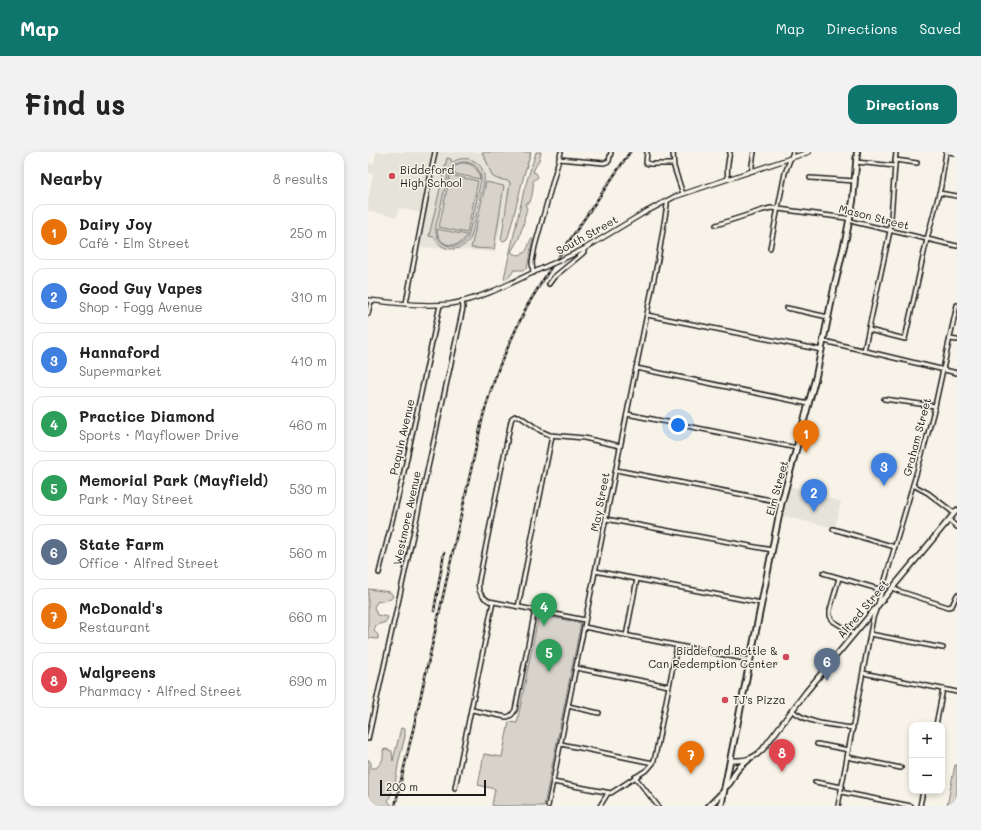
<!DOCTYPE html>
<html lang="en">
<head>
<meta charset="utf-8">
<style>
  :root { --surface:#fff; --page:#f2f2f2; --text:#222; --muted:#767676; --line:#e0e0e0; --accent:#0f766e }
  body { margin:0; font-family:Mali,sans-serif; background:var(--page); color:var(--text) }
  .controls { position:absolute; right:12px; bottom:12px; display:grid; overflow:hidden; border-radius:8px; box-shadow:0 2px 6px #0003 }
  .controls button { width:36px; height:36px; display:grid; place-items:center; padding:0; border:0; border-bottom:1px solid var(--line); background:var(--surface); color:var(--text); font:20px sans-serif }
  .scale { position:absolute; left:12px; bottom:10px; width:106px; box-sizing:border-box; padding-left:4px; border:2px solid #1c1c1c; border-top:0; font-size:11px; line-height:14px; white-space:nowrap; color:#1c1c1c; -webkit-text-stroke:3px #f7f3e8; paint-order:stroke }
  .you { position:absolute; left:310px; top:273px; width:14px; height:14px; margin:-10px; border:3px solid #fff; border-radius:50%; background:#1a73e8; box-shadow:0 0 0 6px #1a73e833 }
  .badge { display:grid; place-items:center; width:26px; height:26px; border-radius:50%; background:var(--accent); color:#fff; font-size:13px; font-weight:700 }
  .pin { position:absolute; translate:-50% -33px; filter:drop-shadow(0 1px 2px #0008) }
  .pin::after { content:''; position:absolute; top:21px; width:14px; height:12px; background:inherit; clip-path:polygon(0 0,100% 0,50% 100%) }
  .list { margin:0; padding:0; list-style:none }
  h2 { display:flex; justify-content:space-between; align-items:center; height:52px; margin:0; padding:0 16px; font-size:17px }
  h2 small { font-size:13px; font-weight:400; color:var(--muted) }
  .list li { display:grid; grid-template-columns:26px 1fr auto; gap:12px; align-items:center; box-sizing:border-box; height:56px; margin:0 8px 8px; padding:0 8px; border:1px solid var(--line); border-radius:12px }
  .list b { display:block; font-size:15px; white-space:nowrap }
  .list p { margin:0; font-size:13px; white-space:nowrap; color:var(--muted) }
  .list em { font-size:13px; font-style:normal; color:var(--muted) }
  .map { position:relative; flex:none; width:589px; height:654px; overflow:hidden; border-radius:12px }
  header { display:flex; align-items:center; gap:24px; box-sizing:border-box; height:56px; padding:0 20px; background:var(--accent); color:#fff }
  header strong { font-size:19px }
  nav { display:flex; gap:22px; margin-inline-start:auto; font-size:14px }
  .intro { display:flex; align-items:center; justify-content:space-between; box-sizing:border-box; height:96px; padding:0 24px }
  h1 { margin:0; font-size:28px }
  .button { padding:10px 18px; border-radius:12px; background:var(--accent); color:#fff; font-size:14px; font-weight:700 }
  main { display:flex; gap:24px; padding:0 24px }
  aside { flex:1; background:var(--surface); border-radius:12px; box-shadow:0 2px 6px #0003 }
  .map>svg:first-child { display:block }
  .built { fill:#e6e3d9 }
  .green { fill:#d7d3cb; stroke:#7a7874; fill-rule:evenodd }
  .lines { fill:none; stroke-linecap:round; stroke-linejoin:round }
  .minor-casing { stroke:#1c1c1c; stroke-width:6 }
  .tertiary-casing { stroke:#1c1c1c; stroke-width:6 }
  .secondary-casing { stroke:#1c1c1c; stroke-width:7 }
  .primary-casing { stroke:#1c1c1c; stroke-width:8 }
  .minor { stroke:#f7f3e8; stroke-width:3 }
  .tertiary { stroke:#f7f3e8; stroke-width:3.5 }
  .secondary { stroke:#f7f3e8; stroke-width:4 }
  .primary { stroke:#f7f3e8; stroke-width:4.5 }
  .rail-casing { stroke:#1c1c1c; stroke-width:2.5 }
  .rail { stroke:#f7f3e8; stroke-width:1; stroke-dasharray:3; stroke-linecap:butt }
  .tertiary-bridge-casing { stroke:#1c1c1c; stroke-width:6; stroke-linecap:butt }
  .tertiary-bridge { stroke:#f7f3e8; stroke-width:3.5 }
  .poi-dot { fill:#d1495b; stroke:#f7f3e8; stroke-width:1.5 }
  .labels { text-anchor:middle; stroke-width:3; stroke-linejoin:round; paint-order:stroke }
  .poi-label { font-size:11px; fill:#1c1c1c; stroke:#f7f3e8; text-anchor:start }
  .street-label { font-size:11px; fill:#1c1c1c; stroke:#f7f3e8 }
</style>
</head>
<body>
<header>
<strong>Map</strong>
<nav><a>Map</a><a>Directions</a><a>Saved</a></nav>
</header>
<div class="intro"><h1>Find us</h1><a class="button">Directions</a></div>
<main>
<aside>
<h2>Nearby<small>8 results</small></h2>
<ul class="list">
<li><span class="badge" style="background:#e8710a">1</span><div><b>Dairy Joy</b><p>Café · Elm Street</p></div><em>250 m</em></li>
<li><span class="badge" style="background:#3f7fe0">2</span><div><b>Good Guy Vapes</b><p>Shop · Fogg Avenue</p></div><em>310 m</em></li>
<li><span class="badge" style="background:#3f7fe0">3</span><div><b>Hannaford</b><p>Supermarket</p></div><em>410 m</em></li>
<li><span class="badge" style="background:#2e9e5b">4</span><div><b>Practice Diamond</b><p>Sports · Mayflower Drive</p></div><em>460 m</em></li>
<li><span class="badge" style="background:#2e9e5b">5</span><div><b>Memorial Park (Mayfield)</b><p>Park · May Street</p></div><em>530 m</em></li>
<li><span class="badge" style="background:#5c6f8a">6</span><div><b>State Farm</b><p>Office · Alfred Street</p></div><em>560 m</em></li>
<li><span class="badge" style="background:#e8710a">7</span><div><b>McDonald's</b><p>Restaurant</p></div><em>660 m</em></li>
<li><span class="badge" style="background:#e0444e">8</span><div><b>Walgreens</b><p>Pharmacy · Alfred Street</p></div><em>690 m</em></li>
</ul>
</aside>
<div class="map">
<svg width="589" height="654" viewBox="0 0 589 654">
  <rect width="100%" height="100%" fill="#f7f3e8"/>
  <filter id="ink" filterUnits="userSpaceOnUse"><feTurbulence type="fractalNoise" baseFrequency=".025" numOctaves="2"/><feDisplacementMap in="SourceGraphic" scale="8" xChannelSelector="R" yChannelSelector="G"/><feConvolveMatrix kernelMatrix="1 2 1 2 8 2 1 2 1" color-interpolation-filters="sRGB"/></filter>
  <g filter="url(#ink)">
    <g class="built">
      <path d="M 8,0 L 150,0 L 127,100 L 51,95 L 58,62 L 31,56 L 29,65 L 0,59 L 0,48 L 5,22 L 0,21 L 0,11 L 6,12 Z"/>
      <path d="M 421,334 L 473,350 L 467,376 L 415,364 Z"/>
    </g>
    <g class="green">
      <path d="M 114,0 L 163,0 L 156,23 L 141,82 L 139,87 L 136,89 L 133,88 L 142,31 L 141,29 L 129,27 L 124,24 L 118,8 Z"/>
      <path d="M 168,0 L 173,0 C 172,9 168,12 165,20 L 168,21 L 170,25 L 165,29 C 166,33 164,45 162,50 L 157,52 L 159,57 C 157,61 156,70 155,75 L 154,76 L 151,86 L 143,100 C 148,104 156,104 159,97 C 161,94 161,90 163,87 L 165,87 L 159,116 L 155,118 L 146,118 L 142,124 L 137,128 L 136,126 L 156,38 Z"/>
      <path d="M 79,6 L 83,7 L 83,11 C 89,7 96,5 104,8 C 110,10 116,17 116,24 C 117,31 114,39 112,46 C 109,59 107,72 103,85 C 95,101 74,101 66,85 L 61,84 ZM 95,10 C 106,10 113,17 113,28 L 100,85 C 90,102 65,94 68,74 L 81,19 C 84,14 88,11 95,10 Z"/>
      <path d="M 92,11 C 103,10 111,16 112,27 L 82,21 L 86,15 Z"/>
      <path d="M 82,23 L 110,29 L 99,81 L 71,75 Z"/>
      <path d="M 118,30 L 136,34 L 126,97 L 103,96 Z"/>
      <path d="M 69,77 L 99,83 C 91,99 69,95 69,77 Z"/>
      <path d="M 0,437 L 22,440 L 25,444 L 23,447 L 9,450 L 6,455 L 9,463 L 20,465 L 18,470 L 8,473 L 6,479 L 10,483 L 10,487 L 0,486 Z"/>
      <path d="M 173,463 L 213,471 L 176,654 L 127,654 L 124,653 L 127,637 L 110,633 L 116,602 L 134,605 L 141,570 L 149,571 L 170,466 Z"/>
      <path d="M 33,576 L 37,577 L 37,585 L 31,608 L 27,632 L 20,649 L 23,652 L 23,654 L 0,654 L 0,607 L 3,611 L 3,616 L 8,616 C 14,610 16,608 15,598 L 18,597 L 24,599 L 25,609 Z"/>
      <path d="M 587,613 L 589,613 L 589,654 L 579,654 Z"/>
    </g>
    <g class="lines">
      <g class="minor-casing">
        <g id="minor">
          <path d="M 279,0 L 278,11 L 282,12 L 305,12"/>
          <path d="M 305,0 L 306,15 L 315,42"/>
          <path d="M 578,0 L 589,1"/>
          <path d="M 191,7 L 193,0"/>
          <path d="M 527,8 L 549,11"/>
          <path d="M 488,10 L 527,14"/>
          <path d="M 384,19 L 384,13 L 386,0"/>
          <path d="M 360,26 C 358,18 360,9 362,0"/>
          <path d="M 442,26 L 487,29"/>
          <path d="M 571,41 L 589,44"/>
          <path d="M 348,73 L 395,58 L 403,56 L 478,66 L 486,70 L 589,94"/>
          <path d="M 402,96 L 417,21 L 425,0"/>
          <path d="M 165,121 L 164,110 L 167,94 L 191,7 L 236,11 L 241,9 L 243,0"/>
          <path d="M 181,132 L 186,125 L 214,102 L 216,100 L 216,97"/>
          <path d="M 38,151 L 67,0"/>
          <path d="M 419,156 L 460,165"/>
          <path d="M 0,162 L 3,149"/>
          <path d="M 279,163 L 454,198"/>
          <path d="M 501,178 L 537,187 L 559,87 L 573,34 L 578,0"/>
          <path d="M 582,187 L 589,188"/>
          <path d="M 456,189 L 589,221"/>
          <path d="M 496,199 L 522,79 L 528,0"/>
          <path d="M 268,216 L 441,252"/>
          <path d="M 516,247 L 567,254"/>
          <path d="M 259,262 L 429,296"/>
          <path d="M 248,318 L 413,350"/>
          <path d="M 545,333 L 560,341 L 586,361"/>
          <path d="M 238,367 L 404,398"/>
          <path d="M 581,368 L 589,375"/>
          <path d="M 465,377 L 527,395"/>
          <path d="M 227,419 L 393,451"/>
          <path d="M 11,421 L 34,329 L 72,153"/>
          <path d="M 455,421 L 514,438"/>
          <path d="M 471,426 L 462,458 L 462,464 L 465,469 L 486,482"/>
          <path d="M 525,436 L 531,439 L 580,455 L 584,454 L 589,443"/>
          <path d="M 510,452 L 559,285 L 567,254 L 589,153"/>
          <path d="M 150,455 L 184,284"/>
          <path d="M 217,468 L 121,449 C 112,444 109,438 111,428 L 143,269 L 144,266 L 147,264 L 151,264 L 173,279 L 182,283 L 216,286 L 252,294"/>
          <path d="M 216,475 L 382,508"/>
          <path d="M 502,482 L 575,496"/>
          <path d="M 258,484 L 269,427"/>
          <path d="M 208,516 L 301,534"/>
          <path d="M 495,521 L 589,540"/>
          <path d="M 200,554 L 231,561"/>
          <path d="M 104,558 L 138,565 C 143,565 145,562 147,558 L 167,458"/>
          <path d="M 424,558 C 439,572 465,573 485,576"/>
          <path d="M 568,573 L 575,537"/>
          <path d="M 0,587 L 89,184 L 95,156 L 94,149"/>
          <path d="M 193,592 L 285,611"/>
          <path d="M 449,592 L 481,598"/>
          <path d="M 479,605 L 533,616"/>
          <path d="M 267,625 L 290,654"/>
          <path d="M 185,630 L 243,641 L 280,617 L 285,611 L 287,605 L 309,494"/>
          <path d="M 447,630 L 474,635"/>
          <path d="M 87,636 L 125,450"/>
          <path d="M 473,640 L 543,654"/>
          <path d="M 180,654 L 291,102 L 299,53 L 299,49"/>
          <path d="M 232,654 L 240,641"/>
          <path d="M 470,654 L 505,466 L 508,458"/>
          <path d="M 552,654 L 555,639"/>
        </g>
      </g>
      <g class="tertiary-casing">
        <g id="tertiary">
          <path d="M 195,107 L 216,97 L 274,62 L 306,45 L 441,0"/>
          <path d="M 0,148 C 27,151 55,155 82,152 C 115,147 151,127 181,113"/>
        </g>
      </g>
      <g class="secondary-casing">
        <path id="secondary" d="M 362,608 C 376,610 386,607 395,597 L 438,540 L 589,358"/>
      </g>
      <g class="primary-casing">
        <g id="primary">
          <path d="M 357,635 C 365,631 364,623 370,617 C 373,613 377,611 380,608"/>
          <path d="M 341,654 L 356,639"/>
          <path d="M 353,654 L 413,353 L 431,287 L 448,224 L 467,132 L 478,85 L 485,49 L 489,0"/>
        </g>
      </g>
      <use href="#minor" class="minor"/>
      <use href="#tertiary" class="tertiary"/>
      <use href="#secondary" class="secondary"/>
      <use href="#primary" class="primary"/>
      <g class="rail-casing">
        <g id="rail">
          <path d="M 66,459 L 76,401"/>
          <path d="M 27,654 L 49,561 L 115,264 L 123,238 L 131,215 L 149,175 L 159,154 L 182,117 L 262,0"/>
        </g>
      </g>
      <use href="#rail" class="rail"/>
      <g class="tertiary-bridge-casing">
        <path id="tertiary-bridge" d="M 181,113 L 195,107"/>
      </g>
      <use href="#tertiary-bridge" class="tertiary-bridge"/>
    </g>
  </g>
  <g class="poi-dot">
    <circle cx="24" cy="24" r="4"/>
    <circle cx="418" cy="505" r="4"/>
    <circle cx="357" cy="548" r="4"/>
  </g>
  <g class="labels">
    <g class="poi-label">
      <text x="32" y="22">Biddeford<tspan x="32" dy="13">High School</tspan></text>
      <text x="410" y="503" text-anchor="end">Biddeford Bottle &amp;<tspan x="410" dy="13">Can Redemption Center</tspan></text>
      <text x="365" y="552">TJ's Pizza</text>
    </g>
    <g class="street-label">
      <text transform="translate(506 65) rotate(14)" y="4">Mason Street</text>
      <text transform="translate(219 83) rotate(-29)" y="4">South Street</text>
      <text transform="translate(34 285) rotate(-77)" y="4">Paquin Avenue</text>
      <text transform="translate(549 285) rotate(-75)" y="4">Graham Street</text>
      <text transform="translate(409 336) rotate(-75)" y="4">Elm Street</text>
      <text transform="translate(232 350) rotate(-79)" y="4">May Street</text>
      <text transform="translate(39 366) rotate(-78)" y="4">Westmore Avenue</text>
      <text transform="translate(495 457) rotate(-50)" y="4">Alfred Street</text>
    </g>
  </g>
</svg>
<div class="controls">
<button>+</button>
<button>−</button>
</div>
<div class="scale">200 m</div>
<div class="you"></div>
<div class="pin badge" style="left:438px;top:301px;background:#e8710a">1</div>
<div class="pin badge" style="left:446px;top:360px;background:#3f7fe0">2</div>
<div class="pin badge" style="left:516px;top:334px;background:#3f7fe0">3</div>
<div class="pin badge" style="left:176px;top:474px;background:#2e9e5b">4</div>
<div class="pin badge" style="left:181px;top:520px;background:#2e9e5b">5</div>
<div class="pin badge" style="left:459px;top:529px;background:#5c6f8a">6</div>
<div class="pin badge" style="left:323px;top:622px;background:#e8710a">7</div>
<div class="pin badge" style="left:414px;top:620px;background:#e0444e">8</div>
</div>
</main>
</body>
</html>
